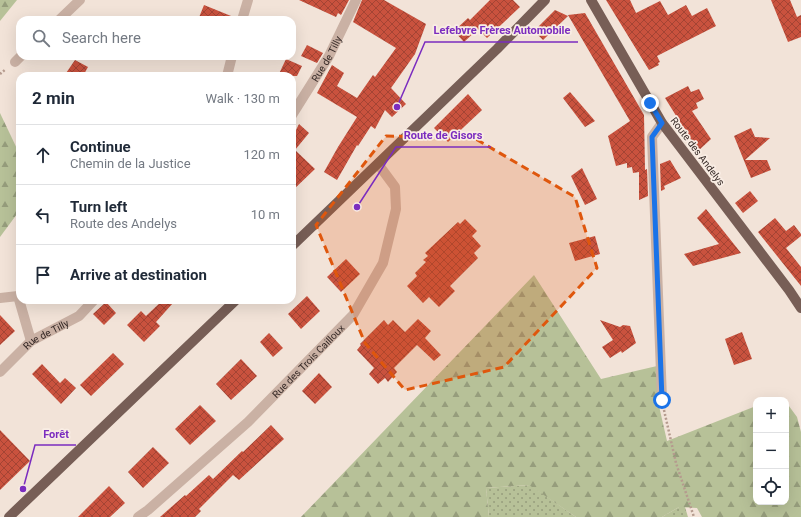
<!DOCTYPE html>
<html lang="en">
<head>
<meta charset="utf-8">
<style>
  :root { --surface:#fff; --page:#f2f2f3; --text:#1f2937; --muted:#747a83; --line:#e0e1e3 }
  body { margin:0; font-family:Roboto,sans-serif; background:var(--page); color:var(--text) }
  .controls { position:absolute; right:12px; bottom:12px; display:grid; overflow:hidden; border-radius:8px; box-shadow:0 4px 16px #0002 }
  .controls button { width:36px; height:36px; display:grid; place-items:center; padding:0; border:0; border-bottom:1px solid var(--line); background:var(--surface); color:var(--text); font:20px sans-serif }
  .stop { position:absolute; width:12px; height:12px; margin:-9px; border:3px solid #1a73e8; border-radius:50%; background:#fff }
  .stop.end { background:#1a73e8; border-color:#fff; box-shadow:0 1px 4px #0008 }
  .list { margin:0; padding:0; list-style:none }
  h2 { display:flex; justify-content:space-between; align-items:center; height:52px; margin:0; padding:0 16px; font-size:17px }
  h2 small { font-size:13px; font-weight:400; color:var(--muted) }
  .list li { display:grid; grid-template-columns:26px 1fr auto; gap:12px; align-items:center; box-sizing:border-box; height:60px; padding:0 16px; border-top:1px solid var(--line) }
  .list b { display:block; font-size:15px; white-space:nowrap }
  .list p { margin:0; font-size:13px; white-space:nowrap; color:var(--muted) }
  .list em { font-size:13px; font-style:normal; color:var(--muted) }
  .icon { flex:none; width:22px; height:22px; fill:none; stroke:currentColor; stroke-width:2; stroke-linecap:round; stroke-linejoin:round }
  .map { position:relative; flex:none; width:801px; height:517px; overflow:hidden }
  .search { position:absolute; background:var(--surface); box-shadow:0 4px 16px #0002; left:16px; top:16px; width:280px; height:44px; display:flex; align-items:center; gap:10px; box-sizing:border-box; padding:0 14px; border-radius:12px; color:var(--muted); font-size:15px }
  .panel { position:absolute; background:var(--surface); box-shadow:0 4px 16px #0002; left:16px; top:72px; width:280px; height:232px; border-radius:12px }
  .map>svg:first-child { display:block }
  .grass { fill:url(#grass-dots) }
  .forest { fill:url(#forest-firs) }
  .building { fill:url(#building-cross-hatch) }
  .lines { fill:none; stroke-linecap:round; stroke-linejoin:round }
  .path { stroke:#b59b8e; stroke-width:2.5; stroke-dasharray:2 2; stroke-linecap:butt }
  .minor { stroke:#cab1a4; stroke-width:10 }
  .major { stroke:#775e56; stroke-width:10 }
  .route { stroke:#1a73e8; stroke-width:5 }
  .marked { fill:#df570d; fill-opacity:0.2; stroke:#df570d; stroke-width:3; stroke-dasharray:8 5; stroke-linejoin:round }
  .labels { text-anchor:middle; stroke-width:3.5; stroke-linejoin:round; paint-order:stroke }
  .street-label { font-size:10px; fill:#352926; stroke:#f9ede4 }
  .leader { fill:none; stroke:#7b2cbf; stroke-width:1.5 }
  .callout-dot { fill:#7b2cbf; stroke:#f9ede4; stroke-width:1.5 }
  .callout-label { font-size:11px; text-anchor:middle; font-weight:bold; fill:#7b2cbf; stroke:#f9ede4; stroke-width:3.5; stroke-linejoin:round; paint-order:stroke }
</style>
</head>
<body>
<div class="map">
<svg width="801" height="517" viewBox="0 0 801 517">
  <defs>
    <pattern id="grass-dots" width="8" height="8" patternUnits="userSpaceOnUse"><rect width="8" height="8" fill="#b7c198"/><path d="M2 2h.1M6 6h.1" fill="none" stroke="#969d7c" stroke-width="1.8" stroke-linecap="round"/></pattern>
    <pattern id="forest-firs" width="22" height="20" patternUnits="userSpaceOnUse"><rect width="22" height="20" fill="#b7c198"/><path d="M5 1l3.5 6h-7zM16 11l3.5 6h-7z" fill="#969d7c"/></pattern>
    <pattern id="building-cross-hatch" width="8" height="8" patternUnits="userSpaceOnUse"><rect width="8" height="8" fill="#c9523e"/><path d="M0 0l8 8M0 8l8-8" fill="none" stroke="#a44434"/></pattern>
  </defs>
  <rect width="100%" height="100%" fill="#f2e3d8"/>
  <g class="grass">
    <path d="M 530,485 L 576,517 L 489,517 L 486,488 Z"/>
    <path d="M 679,507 L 685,507 L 688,517 L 662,517 Z"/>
  </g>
  <g class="forest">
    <path d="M 0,0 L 17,0 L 0,21 Z"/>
    <path d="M 0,113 L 20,155 L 20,210 L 0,237 Z"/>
    <path d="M 534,275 L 601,379 L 657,366 L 659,406 L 667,441 L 756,406 L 756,502 L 786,502 L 786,402 L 797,417 L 801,432 L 801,517 L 702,517 L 697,508 L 679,507 L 662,517 L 576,517 L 529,485 L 486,488 L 489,517 L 301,517 Z"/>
  </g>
  <g class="building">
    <path d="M 299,0 L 349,0 L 341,15 L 338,13 L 336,17 Z"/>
    <path d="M 362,0 L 384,0 L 426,24 L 415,54 L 391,88 L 406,104 L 392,117 L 385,110 L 375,129 L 371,126 L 358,146 L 357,145 L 337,180 L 324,172 L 338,147 L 357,117 L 317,93 L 332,65 L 344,73 L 337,86 L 357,98 L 373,75 L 375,77 L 396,48 L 353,22 Z"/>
    <path d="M 490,0 L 513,0 L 520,7 L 487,38 L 478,29 L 464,42 L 454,31 L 468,18 L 470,20 Z"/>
    <path d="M 606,0 L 630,0 L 636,13 L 660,1 L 668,15 L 686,5 L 692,16 L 707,8 L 716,26 L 657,56 L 660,62 L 658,63 L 659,65 L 649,70 Z"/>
    <path d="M 771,0 L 790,0 L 797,17 L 801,15 L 801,37 L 788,42 Z"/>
    <path d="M 204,5 L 236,18 L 236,20 L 198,20 Z"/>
    <path d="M 555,10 L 568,16 L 543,40 L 534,31 Z"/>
    <path d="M 585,13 L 644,115 L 645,170 L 647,169 L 648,196 L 639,200 L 639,172 L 633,173 L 632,167 L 627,168 L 627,163 L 616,166 L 608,136 L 630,121 L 568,15 Z"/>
    <path d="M 307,45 L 323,53 L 317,63 L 301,56 Z"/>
    <path d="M 286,59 L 302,66 L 297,76 L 278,76 Z"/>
    <path d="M 75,60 L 88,67 L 83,76 L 64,76 Z"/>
    <path d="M 688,86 L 691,92 L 699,89 L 704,99 L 696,103 L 698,108 L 692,111 L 711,139 L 698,151 L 665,98 Z"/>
    <path d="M 570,92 L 595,121 L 585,127 L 563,98 Z"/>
    <path d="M 468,94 L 482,110 L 448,142 L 434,128 Z"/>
    <path d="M 299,124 L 309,133 L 295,150 L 315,169 L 292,191 L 292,138 Z"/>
    <path d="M 751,128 L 755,137 L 770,138 L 745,160 L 767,160 L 771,170 L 751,178 L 734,136 Z"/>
    <path d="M 670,160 L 681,178 L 664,186 L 665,189 L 661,191 L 660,164 Z"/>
    <path d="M 582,168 L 597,199 L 585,205 L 571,176 Z"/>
    <path d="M 750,191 L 758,201 L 743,213 L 735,203 Z"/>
    <path d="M 706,209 L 741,253 L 693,266 L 684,254 L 719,244 L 697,218 Z"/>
    <path d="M 775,218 L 786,231 L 794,225 L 801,234 L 801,236 L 786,248 L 801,267 L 801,286 L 758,232 Z"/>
    <path d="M 465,219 L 477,231 L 472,236 L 481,246 L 474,253 L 478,258 L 450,286 L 455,291 L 439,307 L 429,297 L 423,303 L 407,286 L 417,276 L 415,273 L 426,262 L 423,260 L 428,256 L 425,253 L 458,222 L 460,224 Z"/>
    <path d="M 595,236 L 600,254 L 575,261 L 569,243 Z"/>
    <path d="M 346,259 L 360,274 L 341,292 L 327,277 Z"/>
    <path d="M 307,296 L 320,311 L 301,329 L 288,314 Z"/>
    <path d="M 163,300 L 170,300 L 173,303 L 156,322 L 160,326 L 144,342 L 127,325 L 141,311 L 146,316 Z"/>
    <path d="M 106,302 L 116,313 L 104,325 L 93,314 Z"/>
    <path d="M 0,315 L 15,331 L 0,345 Z"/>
    <path d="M 418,319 L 431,331 L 425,338 L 441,355 L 434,361 L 417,345 L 394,368 L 397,372 L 388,382 L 385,378 L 378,384 L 369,374 L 374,368 L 357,350 L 361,345 L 360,344 L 384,320 L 388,325 L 393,320 L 405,332 Z"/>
    <path d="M 600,320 L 620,327 L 623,325 L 630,326 L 636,343 L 622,353 L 621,351 L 610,358 L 602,347 L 613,340 Z"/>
    <path d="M 742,332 L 752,359 L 734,365 L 725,339 Z"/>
    <path d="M 269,333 L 283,348 L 273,357 L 260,342 Z"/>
    <path d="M 113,353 L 124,364 L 91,396 L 80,385 Z"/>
    <path d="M 241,359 L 257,376 L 231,400 L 216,384 Z"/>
    <path d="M 42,364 L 60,383 L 65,378 L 76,388 L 61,404 L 32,374 Z"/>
    <path d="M 319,373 L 332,387 L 315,404 L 302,391 Z"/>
    <path d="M 200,405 L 216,421 L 190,445 L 175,429 Z"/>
    <path d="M 271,425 L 284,439 L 239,480 L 233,475 L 199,509 L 201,511 L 195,517 L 160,517 L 185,495 L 186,496 L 209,475 L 213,479 L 242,451 L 243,452 Z"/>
    <path d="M 0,430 L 30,461 L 0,490 Z"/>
    <path d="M 153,447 L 169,463 L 143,488 L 128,472 Z"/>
    <path d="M 109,486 L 125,503 L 110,517 L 78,517 Z"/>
  </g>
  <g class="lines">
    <g class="path">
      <path d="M 0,74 L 6,69"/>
      <path d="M 664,410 L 676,463 L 694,517"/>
    </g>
    <g class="minor">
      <path d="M 59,20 L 80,0"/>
      <path d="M 242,20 L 248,0"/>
      <path d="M 15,62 L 21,56"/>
      <path d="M 227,76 L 232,56"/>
      <path id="s1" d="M 292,115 L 329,56 L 356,0"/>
      <path d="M 662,123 L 652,137 L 662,399"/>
      <path d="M 0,298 L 18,296 L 31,341"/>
      <path id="s2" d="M 0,372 L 31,341 L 79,316 L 94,300"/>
      <path id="s3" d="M 138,517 L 148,510 L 248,422 L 353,315 L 383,263 L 396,209 L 395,187 L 378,164"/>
    </g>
    <g class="major">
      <path d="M 591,0 L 662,123 L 789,290 L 801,308"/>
      <path d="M 292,246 L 497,49 L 545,0"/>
      <path d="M 9,517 L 236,300"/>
    </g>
  </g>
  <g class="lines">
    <path class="route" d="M 650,103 L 662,123 L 652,137 L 662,400"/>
  </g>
  <path class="marked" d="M 386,136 L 474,138 L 575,197 L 597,268 L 504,367 L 405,390 L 365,343 L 316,225 Z"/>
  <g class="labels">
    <g class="street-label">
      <text dy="4" stroke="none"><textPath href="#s1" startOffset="66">Rue de Tilly</textPath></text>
      <text transform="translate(698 151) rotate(53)" y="4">Route des Andelys</text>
      <text dy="4" stroke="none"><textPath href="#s2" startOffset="60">Rue de Tilly</textPath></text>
      <text dy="4" stroke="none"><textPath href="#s3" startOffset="231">Rue des Trois Cailloux</textPath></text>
    </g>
  </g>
  <path class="leader" d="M397 107L425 42H578M357 207L396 147H491M23 489L35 445H76"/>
  <g class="callout-dot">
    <circle cx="397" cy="107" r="4"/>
    <circle cx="357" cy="207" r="4"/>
    <circle cx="23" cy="489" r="4"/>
  </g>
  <g class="callout-label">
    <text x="502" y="34">Lefebvre Frères Automobile</text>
    <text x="443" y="139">Route de Gisors</text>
    <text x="56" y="438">Forêt</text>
  </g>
</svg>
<div class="controls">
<button>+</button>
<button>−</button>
<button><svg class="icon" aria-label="locate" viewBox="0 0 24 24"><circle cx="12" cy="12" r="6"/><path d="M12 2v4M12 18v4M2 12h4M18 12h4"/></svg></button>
</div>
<div class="stop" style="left:662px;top:400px"></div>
<div class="stop end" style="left:650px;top:103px"></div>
<div class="search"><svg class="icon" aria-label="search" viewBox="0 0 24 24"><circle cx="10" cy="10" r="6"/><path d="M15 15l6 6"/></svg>Search here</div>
<section class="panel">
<h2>2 min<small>Walk · 130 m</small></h2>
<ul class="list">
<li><svg class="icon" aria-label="ahead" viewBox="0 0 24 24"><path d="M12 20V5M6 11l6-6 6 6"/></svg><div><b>Continue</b><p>Chemin de la Justice</p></div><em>120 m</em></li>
<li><svg class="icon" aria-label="left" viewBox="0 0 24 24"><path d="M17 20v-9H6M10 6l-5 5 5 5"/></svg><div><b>Turn left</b><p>Route des Andelys</p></div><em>10 m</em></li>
<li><svg class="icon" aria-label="arrive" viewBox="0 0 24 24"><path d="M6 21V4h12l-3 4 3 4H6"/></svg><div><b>Arrive at destination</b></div></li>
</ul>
</section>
</div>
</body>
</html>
